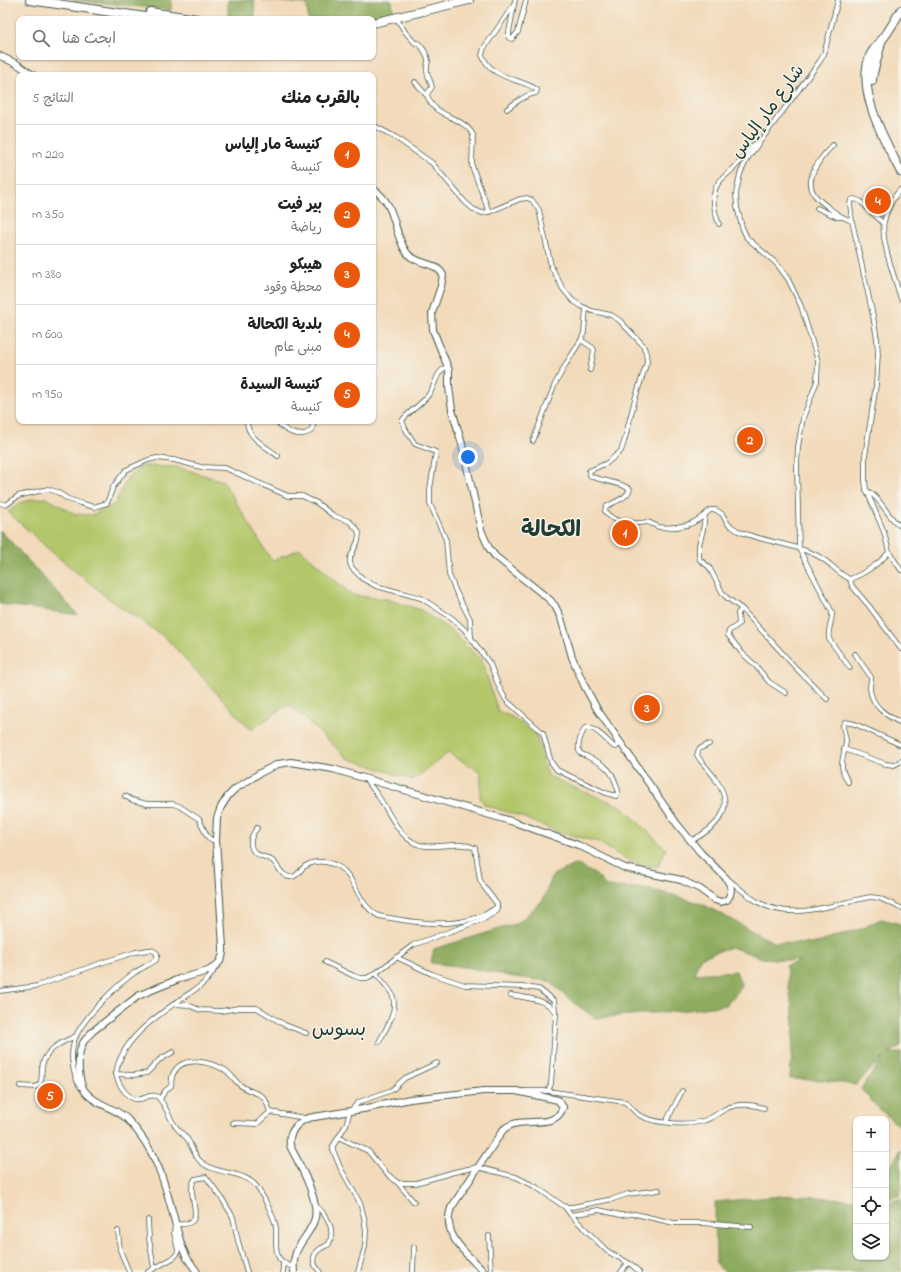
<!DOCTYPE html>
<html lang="ar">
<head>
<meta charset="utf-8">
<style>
  :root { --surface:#fff; --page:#f6f6f6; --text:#202124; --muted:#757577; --line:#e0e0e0; --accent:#ea580c }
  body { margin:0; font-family:"Indie Flower","Playpen Sans Arabic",sans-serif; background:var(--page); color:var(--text); direction:rtl }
  .controls { position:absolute; right:12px; bottom:12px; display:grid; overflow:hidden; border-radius:8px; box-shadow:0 1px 3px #0004 }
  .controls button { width:36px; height:36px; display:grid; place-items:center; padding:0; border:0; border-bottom:1px solid var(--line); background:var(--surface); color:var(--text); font:20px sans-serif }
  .you { position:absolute; left:468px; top:457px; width:14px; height:14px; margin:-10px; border:3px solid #fff; border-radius:50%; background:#1a73e8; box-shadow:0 0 0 6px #1a73e833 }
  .badge { display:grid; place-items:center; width:26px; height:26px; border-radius:50%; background:var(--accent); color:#fff; font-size:13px; font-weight:700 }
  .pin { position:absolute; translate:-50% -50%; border:2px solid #fff; box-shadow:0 1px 4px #0006 }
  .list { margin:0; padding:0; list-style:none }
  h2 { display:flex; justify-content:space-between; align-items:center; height:52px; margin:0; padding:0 16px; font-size:17px }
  h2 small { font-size:13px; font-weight:400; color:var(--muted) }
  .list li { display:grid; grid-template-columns:26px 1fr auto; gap:12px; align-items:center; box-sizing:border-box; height:60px; padding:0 16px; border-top:1px solid var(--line) }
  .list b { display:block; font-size:15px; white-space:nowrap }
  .list p { margin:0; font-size:13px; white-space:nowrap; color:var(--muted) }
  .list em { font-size:13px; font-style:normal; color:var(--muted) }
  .icon { flex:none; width:22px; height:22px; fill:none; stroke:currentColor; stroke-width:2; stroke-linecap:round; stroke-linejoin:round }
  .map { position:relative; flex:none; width:901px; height:1272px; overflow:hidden; direction:ltr }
  .search { position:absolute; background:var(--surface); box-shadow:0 1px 3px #0004; left:16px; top:16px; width:360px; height:44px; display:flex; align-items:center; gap:10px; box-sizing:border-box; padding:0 14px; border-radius:8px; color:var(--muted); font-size:15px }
  .panel { position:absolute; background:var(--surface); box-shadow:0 1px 3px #0004; left:16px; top:72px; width:360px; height:352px; border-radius:8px; direction:rtl }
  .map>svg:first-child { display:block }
  .green { fill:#b3c76b; stroke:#698250 }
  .forest { fill:#8eac5f; stroke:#56744a }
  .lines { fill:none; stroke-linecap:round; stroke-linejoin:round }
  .minor-casing { stroke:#3f5548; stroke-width:5.5 }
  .secondary-casing { stroke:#3f5548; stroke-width:8 }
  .motorway-casing { stroke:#3f5548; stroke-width:10 }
  .minor { stroke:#fff; stroke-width:4 }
  .secondary { stroke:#fff; stroke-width:6 }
  .motorway { stroke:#fff; stroke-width:8 }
  .labels { text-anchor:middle; stroke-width:3; stroke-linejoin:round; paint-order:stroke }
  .street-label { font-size:18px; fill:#1f3d34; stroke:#f7f3e8 }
  .quarter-label { font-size:20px; fill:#1f3d34; stroke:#f7f3e8 }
  .district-label { font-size:22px; font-weight:bold; fill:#1f3d34; stroke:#f7f3e8 }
</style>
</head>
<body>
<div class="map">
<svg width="901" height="1272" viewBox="0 0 901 1272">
  <rect width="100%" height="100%" fill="#f7f3e8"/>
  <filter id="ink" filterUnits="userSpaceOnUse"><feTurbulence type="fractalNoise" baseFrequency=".025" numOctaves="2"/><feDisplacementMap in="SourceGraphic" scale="8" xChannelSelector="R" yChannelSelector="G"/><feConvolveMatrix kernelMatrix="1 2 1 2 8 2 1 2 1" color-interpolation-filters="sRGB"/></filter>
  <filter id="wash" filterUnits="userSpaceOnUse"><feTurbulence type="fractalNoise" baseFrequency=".012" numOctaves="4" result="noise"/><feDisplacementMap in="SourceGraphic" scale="16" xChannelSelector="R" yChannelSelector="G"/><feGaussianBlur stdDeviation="0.9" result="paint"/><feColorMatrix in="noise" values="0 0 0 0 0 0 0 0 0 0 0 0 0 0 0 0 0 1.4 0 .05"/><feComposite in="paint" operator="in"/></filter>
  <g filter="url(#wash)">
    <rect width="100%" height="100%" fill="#f2daba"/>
    <path class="green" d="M 142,466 L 177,467 L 223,481 L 272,561 L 300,549 L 352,595 L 386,599 L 421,610 L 453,632 L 482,661 L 498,711 L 512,717 L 536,734 L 547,775 L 575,788 L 621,806 L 666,849 L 658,866 L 643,866 L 622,857 L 598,842 L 556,831 L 522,817 L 485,805 L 480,798 L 481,772 L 448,753 L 413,780 L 347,758 L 289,704 L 251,730 L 166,638 L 113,602 L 53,553 L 8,512 L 20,503 L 32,499 L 46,498 L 75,514 L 92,515 L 115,504 L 127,478 Z"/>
    <g class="forest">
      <path d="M 73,0 L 172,0 L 171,10 Z"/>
      <path d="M 228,0 L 254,0 L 255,19 L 228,16 Z"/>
      <path d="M 262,0 L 392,0 L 393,12 L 359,19 L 308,19 L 307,4 Z"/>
      <path d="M 0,530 L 78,615 L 0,604 Z"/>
      <path d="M 576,864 L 596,875 L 607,887 L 644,888 L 673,895 L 702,904 L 773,942 L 816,943 L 863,928 L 881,919 L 901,924 L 901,1047 L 888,1053 L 901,1053 L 901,1128 L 878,1108 L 861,1089 L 885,1056 L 856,1085 L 822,1080 L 790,1079 L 794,1023 L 786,966 L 800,961 L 762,958 L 731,947 L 700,958 L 694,974 L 736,971 L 742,987 L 726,1005 L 688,1010 L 595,1018 L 574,1003 L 549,981 L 514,977 L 471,968 L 431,963 L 434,949 L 518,923 L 543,900 L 553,875 Z"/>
      <path d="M 901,1149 L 901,1195 L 886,1200 C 886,1176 888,1170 901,1149 Z"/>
      <path d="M 792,1195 L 856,1200 L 856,1257 L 886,1257 L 886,1203 L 889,1203 L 901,1198 L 901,1272 L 725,1272 L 716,1264 L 715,1202 Z"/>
    </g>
  </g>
  <g filter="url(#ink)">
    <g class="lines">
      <g class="minor-casing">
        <g id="minor">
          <path d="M 515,0 L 509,32 L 509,38 L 512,39 L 518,32 L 526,0"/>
          <path d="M 838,0 L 824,54 L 820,61 L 747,159 L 740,174 L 736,194 L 737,207 L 742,227 L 747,238 L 777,264 L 788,279 L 801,306 L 818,361 L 817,381 L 803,418 L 798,447 L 797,467 L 799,549 L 832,612 C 833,621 827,629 829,639 L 850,668"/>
          <path d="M 396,18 L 406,33 L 415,43 L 418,43 C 422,47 427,54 428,60 C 428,64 426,67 427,72 C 428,77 431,82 432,87 L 427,94 C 432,118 463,115 473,135 L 472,166 L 489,212"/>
          <path d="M 415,82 L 427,96"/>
          <path d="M 507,109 C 516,102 525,95 536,93 L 537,90 C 533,86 528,85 523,83 C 506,77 489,73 482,55 L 484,48 L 513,6"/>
          <path d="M 373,125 L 395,137 L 432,163 L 465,202 L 473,209 L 482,213 L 489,212 L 520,199 L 527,198 L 532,200 L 539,210 L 551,266 L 563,289 L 572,300 L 581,306 L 592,311 L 611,315 L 619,320 L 643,345 L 646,353 L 647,362 L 635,399 L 624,442 L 621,451 L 607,463 L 589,471 L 590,475 L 592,477 L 622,485 L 630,489 C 628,498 613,502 606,507 L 605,511 C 611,521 627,524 638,523 C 641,523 645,522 647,522 C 652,523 655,526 659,527 C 667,528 679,527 687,525 C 697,522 703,517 710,510 L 716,510 L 722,514 L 728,524 L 738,531 C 763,542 796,544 818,556 C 830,562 838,574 850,579 L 852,586 L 869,606 L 901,649"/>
          <path d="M 833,145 C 822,156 803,177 814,194 C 817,199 823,203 828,207 C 835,213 843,218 852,221"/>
          <path d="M 901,189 C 893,197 886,211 884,222 C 880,240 896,281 901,299"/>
          <path d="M 817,208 L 837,217 L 842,217"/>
          <path d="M 883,223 L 860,201 L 854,199 L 851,200 L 850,204 L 852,221 L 873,316 L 877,339 L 878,354 L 876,385 L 865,456 L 865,481 L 866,489 L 884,532 L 889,552 L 901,570"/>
          <path d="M 719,224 C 714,211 710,194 719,182 C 724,176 730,172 735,167 C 741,160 747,152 753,145 L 757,143"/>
          <path d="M 581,340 L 593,348 L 594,350 L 590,370"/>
          <path d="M 448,366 C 435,372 437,383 429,394 C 423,404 406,413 402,421 L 406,430 L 415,444 L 436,452 L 430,489 L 430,504 L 446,540 L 449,575 L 456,592 L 470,619 L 471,637"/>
          <path d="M 247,421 C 246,437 267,447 278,456"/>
          <path d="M 276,421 C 285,431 298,439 311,431 L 313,426 L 311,421"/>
          <path d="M 533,441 L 555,384 L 566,364 L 581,340 L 584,333 L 586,308"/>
          <path d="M 866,490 C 882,499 885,514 899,525"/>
          <path d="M 0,503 L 6,505 L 18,496 L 48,489 L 57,492 L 68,499 L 80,503 L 94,507 L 107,503 L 113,487 L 126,470 L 148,460 L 157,458 L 174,460 L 201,467 L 225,468 L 288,496 L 302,496 L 317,503 L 334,516 L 349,521 L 357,529 L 359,533 L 358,541 L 350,558 L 350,563 L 352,568 L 363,579 L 376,586 L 421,598 L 452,618 L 465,630 L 490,664 L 499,687 L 506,700 L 543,733 L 551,762 L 557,770 L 606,793 L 616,796 C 619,792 618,789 616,784 C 610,764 597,762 580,753 C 576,746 581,735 585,728 C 595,726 606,740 613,746 L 616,747 L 618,745 L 615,738"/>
          <path d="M 705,516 L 703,530 L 699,545 L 699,556 L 700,560 L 709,567 L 722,592 L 726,597 L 742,609 L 796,668 L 827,699"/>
          <path d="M 850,579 C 864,574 880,563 889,552"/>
          <path d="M 742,609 L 738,613 L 739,624 L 729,631 L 728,635 L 742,653 L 755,665 L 769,682 L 786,693"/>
          <path d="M 855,654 L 871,677 C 871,681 870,685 870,689 C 872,707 887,716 901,723"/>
          <path d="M 844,749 L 886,764 L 894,765 L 901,761"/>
          <path d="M 848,782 C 837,764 844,759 846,741 C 846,735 843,731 843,725 L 845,722 L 855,724 L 901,745"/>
          <path d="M 125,796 L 132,800 L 147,804 L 173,804 L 179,806 L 199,819 L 207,836 L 211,840 L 216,840"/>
          <path d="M 257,828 C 253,833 250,838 251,845 C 252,857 267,855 274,862 C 279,868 283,878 292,877 C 298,876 300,870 304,867 C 314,859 329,861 339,867 C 356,877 357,905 379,916 C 411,922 449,929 481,916 C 487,914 492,910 497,907"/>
          <path d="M 691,841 C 717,827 737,809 716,780 C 711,771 702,764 697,755 L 699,749 L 709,744"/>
          <path d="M 728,879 C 738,887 748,897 760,903 C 794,922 835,903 870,897 L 879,898 L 901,908"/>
          <path d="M 396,957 L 432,974 L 465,985 L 523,987 L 539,989 L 554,1001 L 555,1012"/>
          <path d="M 325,962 L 354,976 L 360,978 L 367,978 L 376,973 L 413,945 L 484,919 L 497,911 L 497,904 L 484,887 L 480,880 L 475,848 C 459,841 442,848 425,846 C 400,843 391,814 378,796 C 374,790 369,784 365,779"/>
          <path d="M 376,973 C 381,980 388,987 392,994 C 399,1011 386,1028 379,1042"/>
          <path d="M 0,991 L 37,986 L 104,962 L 136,952 L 148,950 L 152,950 L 157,953 L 157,957 L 156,960 C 149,965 141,968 134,973 C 117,985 85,1016 76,1036 C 69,1051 72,1073 80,1087"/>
          <path d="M 511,995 C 525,998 550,999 556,1014 L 551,1084 L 548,1091 L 524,1091"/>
          <path d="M 175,1004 L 188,1005 L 200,1010 L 221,1011 L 239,1008 L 257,1008 L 285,1025 L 306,1033"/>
          <path d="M 173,1052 L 159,1060 L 147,1073 L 134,1075 L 116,1074 C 118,1084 128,1102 141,1099 C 147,1097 151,1094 157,1096 C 165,1104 168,1115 174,1124 C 178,1131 184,1134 188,1140 C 192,1147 194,1155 200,1161 C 216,1176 243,1169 257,1187 C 263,1196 275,1217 276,1228 C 277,1237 274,1250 279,1258 C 282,1263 289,1265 294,1268"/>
          <path d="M 116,1074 C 120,1040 158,1015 184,997 C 197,988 208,983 215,968"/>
          <path d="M 20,1086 L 35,1087 L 39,1085 C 43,1080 41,1073 42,1067 C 44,1050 62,1042 76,1036"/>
          <path d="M 548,1091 L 625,1102 C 631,1106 634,1113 641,1116 C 657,1124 689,1126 706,1120 C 713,1117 719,1113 725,1109 C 737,1103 751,1104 764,1108"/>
          <path d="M 160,1099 L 165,1091 L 171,1086 C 172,1082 171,1078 173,1074 C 182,1054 210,1062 225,1070 C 231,1074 235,1081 240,1085 C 257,1098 263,1087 270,1112 L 305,1118"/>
          <path d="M 666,1122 L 682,1091"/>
          <path d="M 233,1123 L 257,1124 L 270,1112"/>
          <path d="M 338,1137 L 368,1151 L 386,1173 L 398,1183 L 416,1183 L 454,1172 L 477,1167 L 516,1177 L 536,1187 L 565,1207 L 571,1215 L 607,1251 L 632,1265 L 639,1272"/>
          <path d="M 398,1183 L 414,1202"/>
          <path d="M 314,1204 C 326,1214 336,1228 329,1244 C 326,1246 323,1247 320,1249 C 310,1256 313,1264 320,1272"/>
          <path d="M 565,1207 L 572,1207 L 613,1199 L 628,1194 L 659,1190"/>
          <path d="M 571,1215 L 599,1210 L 621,1215 L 635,1214 L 674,1223 L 702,1223 L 751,1227"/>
          <path d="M 148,1220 L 149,1239 L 154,1268"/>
          <path d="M 118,1231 L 120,1250 L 129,1272"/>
          <path d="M 489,1236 L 491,1272"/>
          <path d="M 148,1272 L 173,1258 L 177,1254 L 178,1250 L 174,1233 L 175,1224 C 213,1228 183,1195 195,1179 L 206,1177 L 221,1197 L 233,1217 L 238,1241 L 247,1272"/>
          <path d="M 283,1272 L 283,1262"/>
          <path d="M 358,1272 L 365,1247 L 366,1231 L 364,1217 L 360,1203 L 340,1167 L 333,1150 L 333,1146 L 346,1125 L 350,1111 L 359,1102 L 392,1090 L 405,1078 L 437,1063"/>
          <path d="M 413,1272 L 414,1247"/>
          <path d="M 621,1272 L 628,1263"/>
        </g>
      </g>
      <g class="secondary-casing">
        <g id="secondary">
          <path d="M 0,56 L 17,64 L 33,75"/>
          <path d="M 197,1272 L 187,1258 L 182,1247 C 168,1201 164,1158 128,1120 C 116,1107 94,1105 84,1090 C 78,1080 77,1056 82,1045 C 84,1040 89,1035 93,1031 L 138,996 L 147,992 L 179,979 L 208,971 C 219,965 224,959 223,947 L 216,840 L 217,818 L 221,807 L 228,796 L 235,789 L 260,773 L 278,764 L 291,762 L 333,769 L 514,822 L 578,845 L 625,868 L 681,880 L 700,889 L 715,900 L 721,902 L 727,900 L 730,895 L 731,890 L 730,885 L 726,878 L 700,852 L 677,824 L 597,709 L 584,685 L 572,657 L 561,618 L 555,606 L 550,600 L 495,556 L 489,548 L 481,530 L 462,444 L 452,410 L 449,387 L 449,370 L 433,330 L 432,313 L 441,286 L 443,275 C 436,261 416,265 407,253 C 392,233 398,205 373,189"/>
          <path d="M 294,1272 C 291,1245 309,1239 315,1218 C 319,1199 300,1165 291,1148 C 286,1135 296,1123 308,1118 L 363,1109 L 410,1099 L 484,1091 L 516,1091 L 558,1100 L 563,1107 C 555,1133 520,1113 503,1130 L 451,1208 C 441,1235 467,1254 484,1272"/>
        </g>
      </g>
      <g class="motorway-casing">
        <g id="motorway">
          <path d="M 30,0 L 159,19"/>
          <path d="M 901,10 C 895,20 889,32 881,41 C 877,46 873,49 870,56 C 856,91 885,141 901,172"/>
          <path d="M 150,12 L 197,19"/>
          <path d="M 373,23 L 469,0"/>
          <path d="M 872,81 C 873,66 879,56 881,41"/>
        </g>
      </g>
      <use href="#minor" class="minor"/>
      <use href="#secondary" class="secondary"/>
      <use href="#motorway" class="motorway"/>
    </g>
  </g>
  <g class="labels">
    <g class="street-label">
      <text transform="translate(767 111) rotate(-54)" y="6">شارع مار إلياس</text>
    </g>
    <g class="quarter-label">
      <text x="339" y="1035">بسوس</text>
    </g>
    <g class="district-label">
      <text x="551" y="536">الكحالة</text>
    </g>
  </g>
</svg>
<div class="controls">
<button>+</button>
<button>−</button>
<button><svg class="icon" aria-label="locate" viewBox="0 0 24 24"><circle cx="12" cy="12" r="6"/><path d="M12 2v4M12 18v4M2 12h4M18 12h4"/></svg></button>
<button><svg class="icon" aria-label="layers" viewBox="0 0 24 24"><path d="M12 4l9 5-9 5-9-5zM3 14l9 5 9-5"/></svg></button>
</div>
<div class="you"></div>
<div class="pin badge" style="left:625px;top:533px">1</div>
<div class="pin badge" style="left:750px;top:440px">2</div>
<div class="pin badge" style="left:647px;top:708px">3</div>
<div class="pin badge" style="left:878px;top:201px">4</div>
<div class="pin badge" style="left:50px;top:1096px">5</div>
<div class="search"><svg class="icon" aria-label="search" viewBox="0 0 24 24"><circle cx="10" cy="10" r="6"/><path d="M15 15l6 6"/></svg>ابحث هنا</div>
<section class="panel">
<h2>بالقرب منك<small>النتائج: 5</small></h2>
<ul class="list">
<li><span class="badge">1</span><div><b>كنيسة مار إلياس</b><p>كنيسة</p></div><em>220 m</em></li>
<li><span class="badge">2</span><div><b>بير فيت</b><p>رياضة</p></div><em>350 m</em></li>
<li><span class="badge">3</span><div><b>هيبكو</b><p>محطة وقود</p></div><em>380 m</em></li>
<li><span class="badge">4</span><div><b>بلدية الكحالة</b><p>مبنى عام</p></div><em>600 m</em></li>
<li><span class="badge">5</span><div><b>كنيسة السيدة</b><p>كنيسة</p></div><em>950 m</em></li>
</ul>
</section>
</div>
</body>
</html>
